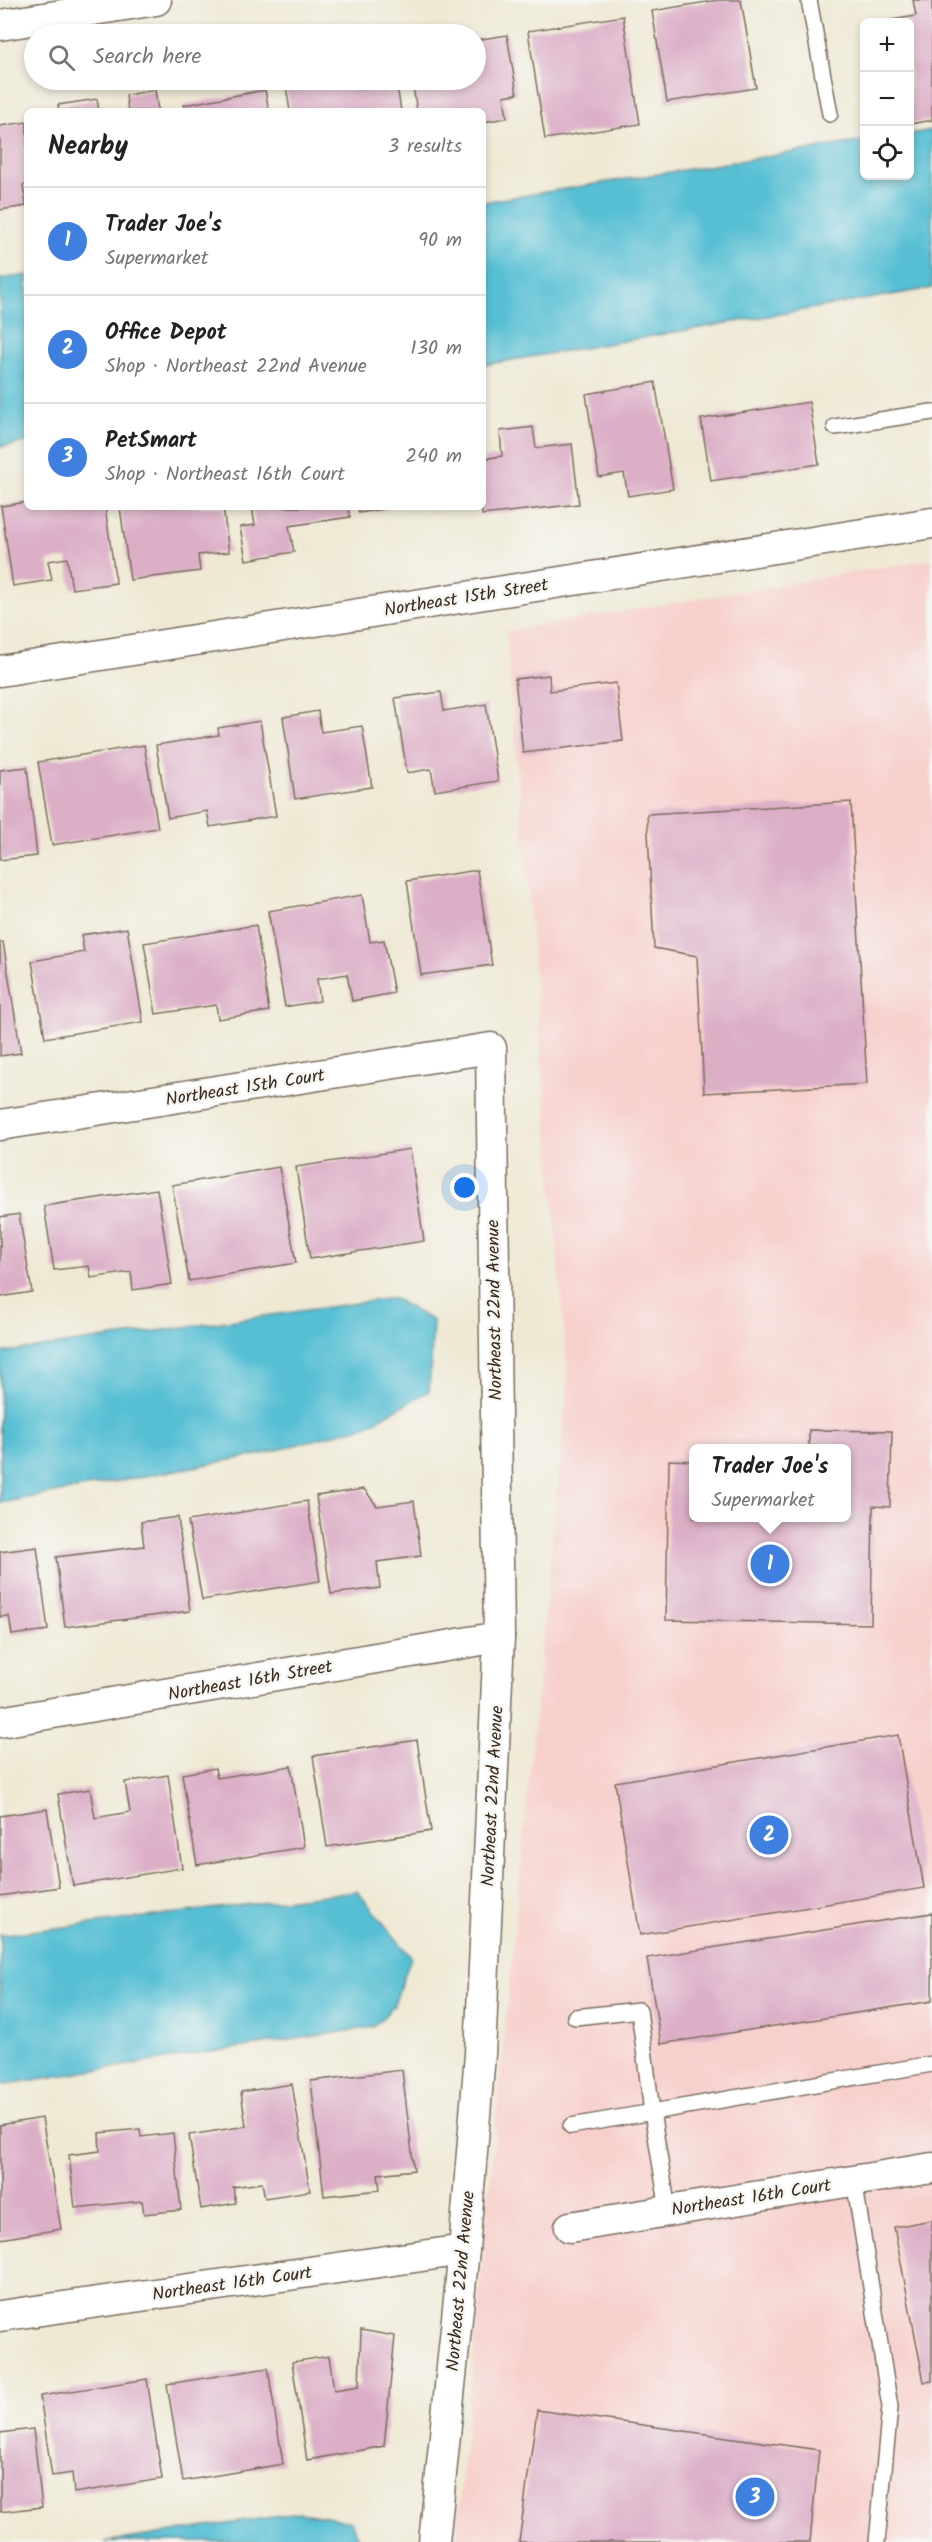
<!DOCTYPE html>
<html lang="en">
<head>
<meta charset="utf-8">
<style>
  :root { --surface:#fff; --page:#f2f2f2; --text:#222; --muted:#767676; --line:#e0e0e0; --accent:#b5179e }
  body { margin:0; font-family:Kalam,sans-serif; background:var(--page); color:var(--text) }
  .controls { position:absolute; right:18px; top:18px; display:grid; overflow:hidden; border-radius:9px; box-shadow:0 3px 9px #0003 }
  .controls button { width:54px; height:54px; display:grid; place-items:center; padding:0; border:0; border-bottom:2px solid var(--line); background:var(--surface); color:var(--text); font:30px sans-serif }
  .you { position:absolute; left:465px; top:1188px; width:21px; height:21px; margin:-15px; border:4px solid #fff; border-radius:50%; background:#1a73e8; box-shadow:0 0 0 9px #1a73e833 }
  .badge { display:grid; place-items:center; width:39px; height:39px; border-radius:50%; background:var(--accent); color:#fff; font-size:20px; font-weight:700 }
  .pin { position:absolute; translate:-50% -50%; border:3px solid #fff; box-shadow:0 2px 6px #0006 }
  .popup { position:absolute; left:689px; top:1444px; width:162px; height:78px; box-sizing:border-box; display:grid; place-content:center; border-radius:9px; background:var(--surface); filter:drop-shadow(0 2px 4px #0005); font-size:20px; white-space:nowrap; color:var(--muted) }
  .popup b { font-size:22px; color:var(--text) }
  .popup::after { content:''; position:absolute; left:50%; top:100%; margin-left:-12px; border:12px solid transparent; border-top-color:var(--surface) }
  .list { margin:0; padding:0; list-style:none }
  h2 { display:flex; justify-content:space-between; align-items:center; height:78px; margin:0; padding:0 24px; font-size:26px }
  h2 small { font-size:20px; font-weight:400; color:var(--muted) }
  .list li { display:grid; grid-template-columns:39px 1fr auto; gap:18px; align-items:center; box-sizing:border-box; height:108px; padding:0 24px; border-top:2px solid var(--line) }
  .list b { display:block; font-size:22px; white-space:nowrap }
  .list p { margin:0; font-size:20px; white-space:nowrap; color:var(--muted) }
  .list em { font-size:20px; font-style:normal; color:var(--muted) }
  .icon { flex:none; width:33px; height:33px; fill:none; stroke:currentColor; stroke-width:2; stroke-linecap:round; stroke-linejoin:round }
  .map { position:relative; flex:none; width:932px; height:2542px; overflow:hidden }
  .search { position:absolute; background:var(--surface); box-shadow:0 3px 9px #0003; left:24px; top:24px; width:462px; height:66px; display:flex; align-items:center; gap:15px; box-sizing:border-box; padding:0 21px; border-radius:33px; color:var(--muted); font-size:22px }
  .panel { position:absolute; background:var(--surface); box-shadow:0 3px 9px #0003; left:24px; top:108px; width:462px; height:402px; border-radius:9px }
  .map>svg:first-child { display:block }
  .built { fill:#f7d0cc; fill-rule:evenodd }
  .water { fill:#57bfd4; stroke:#497479; stroke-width:1.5 }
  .building { fill:#dcafc7 }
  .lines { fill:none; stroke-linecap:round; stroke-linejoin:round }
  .lane-casing { stroke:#7a6d5e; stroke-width:18 }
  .street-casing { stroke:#7a6d5e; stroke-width:33 }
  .lane { stroke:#fff; stroke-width:15 }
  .street { stroke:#fff; stroke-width:30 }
  .labels { text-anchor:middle; stroke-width:5; stroke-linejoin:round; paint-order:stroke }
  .street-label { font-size:18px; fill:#3b2a1e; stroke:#f6f6f2 }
</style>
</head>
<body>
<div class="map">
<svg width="932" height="2542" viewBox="0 0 932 2542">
  <rect width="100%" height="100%" fill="#f6f6f2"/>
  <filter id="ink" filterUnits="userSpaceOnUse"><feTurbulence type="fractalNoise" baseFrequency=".0167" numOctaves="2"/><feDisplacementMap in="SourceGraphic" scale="12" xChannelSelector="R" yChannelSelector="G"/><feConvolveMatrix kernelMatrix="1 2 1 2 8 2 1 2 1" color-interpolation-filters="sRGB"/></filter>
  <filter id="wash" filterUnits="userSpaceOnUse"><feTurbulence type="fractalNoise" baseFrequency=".008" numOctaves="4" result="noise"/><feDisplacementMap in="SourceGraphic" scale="24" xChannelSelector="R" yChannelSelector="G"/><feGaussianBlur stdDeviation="1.35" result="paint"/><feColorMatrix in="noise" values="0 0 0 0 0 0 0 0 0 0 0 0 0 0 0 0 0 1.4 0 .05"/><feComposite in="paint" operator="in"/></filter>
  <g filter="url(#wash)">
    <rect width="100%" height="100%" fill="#efe9d4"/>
    <path class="built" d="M 932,559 L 932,2542 L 455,2542 L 568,1378 L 506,631 ZM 694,1448 L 846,1448 L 846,1518 L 694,1518 Z"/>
    <g class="water">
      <path d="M 932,130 L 932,288 L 483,365 L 483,202 L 864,141 L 864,176 L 910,176 L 910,134 Z"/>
      <path d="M 27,275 L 27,442 L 0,447 L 0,279 Z"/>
      <path d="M 393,1298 L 433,1321 L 429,1391 L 368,1425 L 263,1454 L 0,1503 L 0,1353 Z"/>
      <path d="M 357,1891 L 411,1957 L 393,2007 L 373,2027 L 0,2085 L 0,1935 Z"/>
      <path d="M 300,2513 L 351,2521 L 359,2542 L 105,2542 Z"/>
    </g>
    <g id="blocks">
      <g class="building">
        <path d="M 718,0 L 741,0 L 756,88 L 667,102 L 652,11 Z"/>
        <path d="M 913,0 L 932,0 L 932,120 L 910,124 L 910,22 L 885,21 L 916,16 Z"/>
        <path d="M 623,16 L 640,124 L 545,139 L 528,31 Z"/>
        <path d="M 864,25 L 864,40 L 863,40 L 861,26 Z"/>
        <path d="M 507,35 L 517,94 L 504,96 L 507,118 L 483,122 L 483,111 L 417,111 L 412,80 L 476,80 L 476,40 Z"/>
        <path d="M 285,80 L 396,80 L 401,111 L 290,111 Z"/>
        <path d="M 155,90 L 158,111 L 128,111 L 126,95 Z"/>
        <path d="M 265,90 L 269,111 L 186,111 L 184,105 Z"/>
        <path d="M 97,99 L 99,111 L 59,111 L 58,105 Z"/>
        <path d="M 27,122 L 27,184 L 23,185 L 26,206 L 0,210 L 0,126 Z"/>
        <path d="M 655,382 L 673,489 L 628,496 L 624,473 L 599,477 L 586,394 Z"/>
        <path d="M 809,402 L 819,464 L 711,481 L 701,419 Z"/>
        <path d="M 533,427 L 536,448 L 572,444 L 579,504 L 482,515 L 483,459 L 502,456 L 500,431 Z"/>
        <path d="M 27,502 L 27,507 L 105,507 L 116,583 L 72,589 L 67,558 L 48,561 L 52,580 L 13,586 L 1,506 Z"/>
        <path d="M 120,507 L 223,507 L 229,552 L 198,555 L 200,571 L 130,580 Z"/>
        <path d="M 252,507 L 348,507 L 350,517 L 289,526 L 294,552 L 246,560 L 240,527 L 255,525 Z"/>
        <path d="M 358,507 L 389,507 L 389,508 L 359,513 Z"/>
        <path d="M 549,675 L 550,691 L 616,683 L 623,741 L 523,753 L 515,679 Z"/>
        <path d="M 441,692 L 444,711 L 486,704 L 498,781 L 435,791 L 431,769 L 407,773 L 395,698 Z"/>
        <path d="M 318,711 L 321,732 L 362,726 L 372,787 L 295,799 L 283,717 Z"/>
        <path d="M 260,721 L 276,816 L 210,827 L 207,811 L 168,818 L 156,745 L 219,735 L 218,728 Z"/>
        <path d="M 144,745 L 158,828 L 52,845 L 38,762 Z"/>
        <path d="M 27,767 L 37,856 L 0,860 L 0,770 Z"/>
        <path d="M 851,802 L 867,1084 L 704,1093 L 697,956 L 654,948 L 647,814 Z"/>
        <path d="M 477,870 L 492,965 L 421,975 L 407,881 Z"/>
        <path d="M 362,895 L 370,942 L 384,940 L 394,993 L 352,1001 L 347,974 L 317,979 L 320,1001 L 285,1007 L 268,911 Z"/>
        <path d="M 256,925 L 269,1011 L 218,1019 L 216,1005 L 156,1014 L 144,943 Z"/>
        <path d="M 127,928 L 143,1022 L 45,1038 L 32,961 L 84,952 L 81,935 Z"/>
        <path d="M 0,942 L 3,942 L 21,1053 L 0,1056 Z"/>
        <path d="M 410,1149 L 424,1241 L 310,1259 L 296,1167 Z"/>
        <path d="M 279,1167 L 296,1263 L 189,1281 L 172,1185 Z"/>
        <path d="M 157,1189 L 172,1284 L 133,1290 L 131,1272 L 91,1278 L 89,1266 L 54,1270 L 44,1206 Z"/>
        <path d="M 19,1214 L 32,1292 L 0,1297 L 0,1217 Z"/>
        <path d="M 809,1430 L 892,1431 L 890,1507 L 873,1506 L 871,1624 L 666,1620 L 669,1460 L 694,1461 L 694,1518 L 846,1518 L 846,1448 L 809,1448 Z"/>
        <path d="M 364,1489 L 377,1506 L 414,1501 L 421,1556 L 377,1562 L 380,1588 L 331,1594 L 316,1496 Z"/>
        <path d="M 307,1501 L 320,1581 L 202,1600 L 188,1521 Z"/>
        <path d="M 178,1517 L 190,1611 L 65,1627 L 56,1557 L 144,1546 L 141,1522 Z"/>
        <path d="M 37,1547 L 48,1630 L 12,1635 L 9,1616 L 0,1617 L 0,1552 Z"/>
        <path d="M 898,1735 L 924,1888 L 640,1935 L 615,1782 Z"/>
        <path d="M 417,1740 L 431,1831 L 327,1847 L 313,1756 Z"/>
        <path d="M 291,1766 L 304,1847 L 197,1865 L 182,1774 L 215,1768 L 217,1778 Z"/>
        <path d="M 168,1775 L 182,1868 L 73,1886 L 58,1794 L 90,1789 L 95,1818 L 130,1812 L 125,1782 Z"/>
        <path d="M 47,1809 L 59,1887 L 0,1896 L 0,1816 Z"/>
        <path d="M 932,1913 L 932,2001 L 661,2044 L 647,1958 Z"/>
        <path d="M 402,2070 L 414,2170 L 378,2174 L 380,2190 L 324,2196 L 311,2081 Z"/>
        <path d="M 292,2084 L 310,2191 L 265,2198 L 262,2183 L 233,2187 L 236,2203 L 201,2209 L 189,2135 L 246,2126 L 241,2092 Z"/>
        <path d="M 42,2118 L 61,2229 L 0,2239 L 0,2125 Z"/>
        <path d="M 140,2129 L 141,2137 L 173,2133 L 181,2210 L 144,2214 L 142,2201 L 75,2208 L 69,2155 L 100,2151 L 99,2133 Z"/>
        <path d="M 932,2220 L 932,2381 L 924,2382 L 894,2227 Z"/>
        <path d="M 361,2330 L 395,2336 L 384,2446 L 307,2460 L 292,2362 L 329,2356 L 334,2390 L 359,2386 Z"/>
        <path d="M 268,2368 L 283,2464 L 183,2481 L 167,2384 Z"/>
        <path d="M 147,2379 L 162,2479 L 74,2493 L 72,2473 L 52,2476 L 40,2396 Z"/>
        <path d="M 537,2410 L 819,2450 L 810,2542 L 519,2542 Z"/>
        <path d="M 33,2429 L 42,2507 L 0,2512 L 0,2433 Z"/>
      </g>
    </g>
  </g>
  <g filter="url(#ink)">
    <use href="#blocks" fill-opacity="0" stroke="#7a6d5e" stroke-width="1.5"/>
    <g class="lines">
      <g class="lane-casing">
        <g id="lane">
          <path d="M 809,0 L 830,114"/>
          <path d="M 835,427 L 932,412"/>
          <path d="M 575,2017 L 639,2010 L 652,2112 L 668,2210"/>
          <path d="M 571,2126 L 932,2064"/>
          <path d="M 854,2180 L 890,2407 L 877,2542"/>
        </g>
      </g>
      <g class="street-casing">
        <g id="street">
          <path d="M 0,25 L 156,0"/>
          <path d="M 0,671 L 932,523"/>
          <path d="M 0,1125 L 491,1048 L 499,1637 L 480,2054 L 464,2250 L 434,2542"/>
          <path d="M 0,1722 L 499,1637"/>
          <path d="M 570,2227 L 932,2168"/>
          <path d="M 0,2316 L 464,2250"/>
        </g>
      </g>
      <use href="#lane" class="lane"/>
      <use href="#street" class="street"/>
    </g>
  </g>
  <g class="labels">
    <g class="street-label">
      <text transform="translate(466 597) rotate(-9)" y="6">Northeast 15th Street</text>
      <text transform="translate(245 1087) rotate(-9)" y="6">Northeast 15th Court</text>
      <text transform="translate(494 1310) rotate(-91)" y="6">Northeast 22nd Avenue</text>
      <text transform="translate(250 1680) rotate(-10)" y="6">Northeast 16th Street</text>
      <text transform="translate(492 1796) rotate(-87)" y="6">Northeast 22nd Avenue</text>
      <text transform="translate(751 2197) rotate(-9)" y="6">Northeast 16th Court</text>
      <text transform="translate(460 2281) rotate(-85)" y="6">Northeast 22nd Avenue</text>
      <text transform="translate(232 2283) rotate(-8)" y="6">Northeast 16th Court</text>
    </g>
  </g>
</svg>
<div class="controls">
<button>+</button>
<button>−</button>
<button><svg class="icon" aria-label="locate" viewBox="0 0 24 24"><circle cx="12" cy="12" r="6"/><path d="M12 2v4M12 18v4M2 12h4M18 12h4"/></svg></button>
</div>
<div class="you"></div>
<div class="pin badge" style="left:770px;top:1564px;background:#3f7fe0">1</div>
<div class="popup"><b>Trader Joe's</b>Supermarket</div>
<div class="pin badge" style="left:769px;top:1835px;background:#3f7fe0">2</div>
<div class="pin badge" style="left:755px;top:2497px;background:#3f7fe0">3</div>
<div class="search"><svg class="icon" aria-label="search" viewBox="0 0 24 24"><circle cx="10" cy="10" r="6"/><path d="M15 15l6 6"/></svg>Search here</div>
<section class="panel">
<h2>Nearby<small>3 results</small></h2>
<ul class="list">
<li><span class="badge" style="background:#3f7fe0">1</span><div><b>Trader Joe's</b><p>Supermarket</p></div><em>90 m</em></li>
<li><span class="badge" style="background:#3f7fe0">2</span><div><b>Office Depot</b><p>Shop · Northeast 22nd Avenue</p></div><em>130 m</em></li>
<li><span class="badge" style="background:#3f7fe0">3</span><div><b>PetSmart</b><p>Shop · Northeast 16th Court</p></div><em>240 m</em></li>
</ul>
</section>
</div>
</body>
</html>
